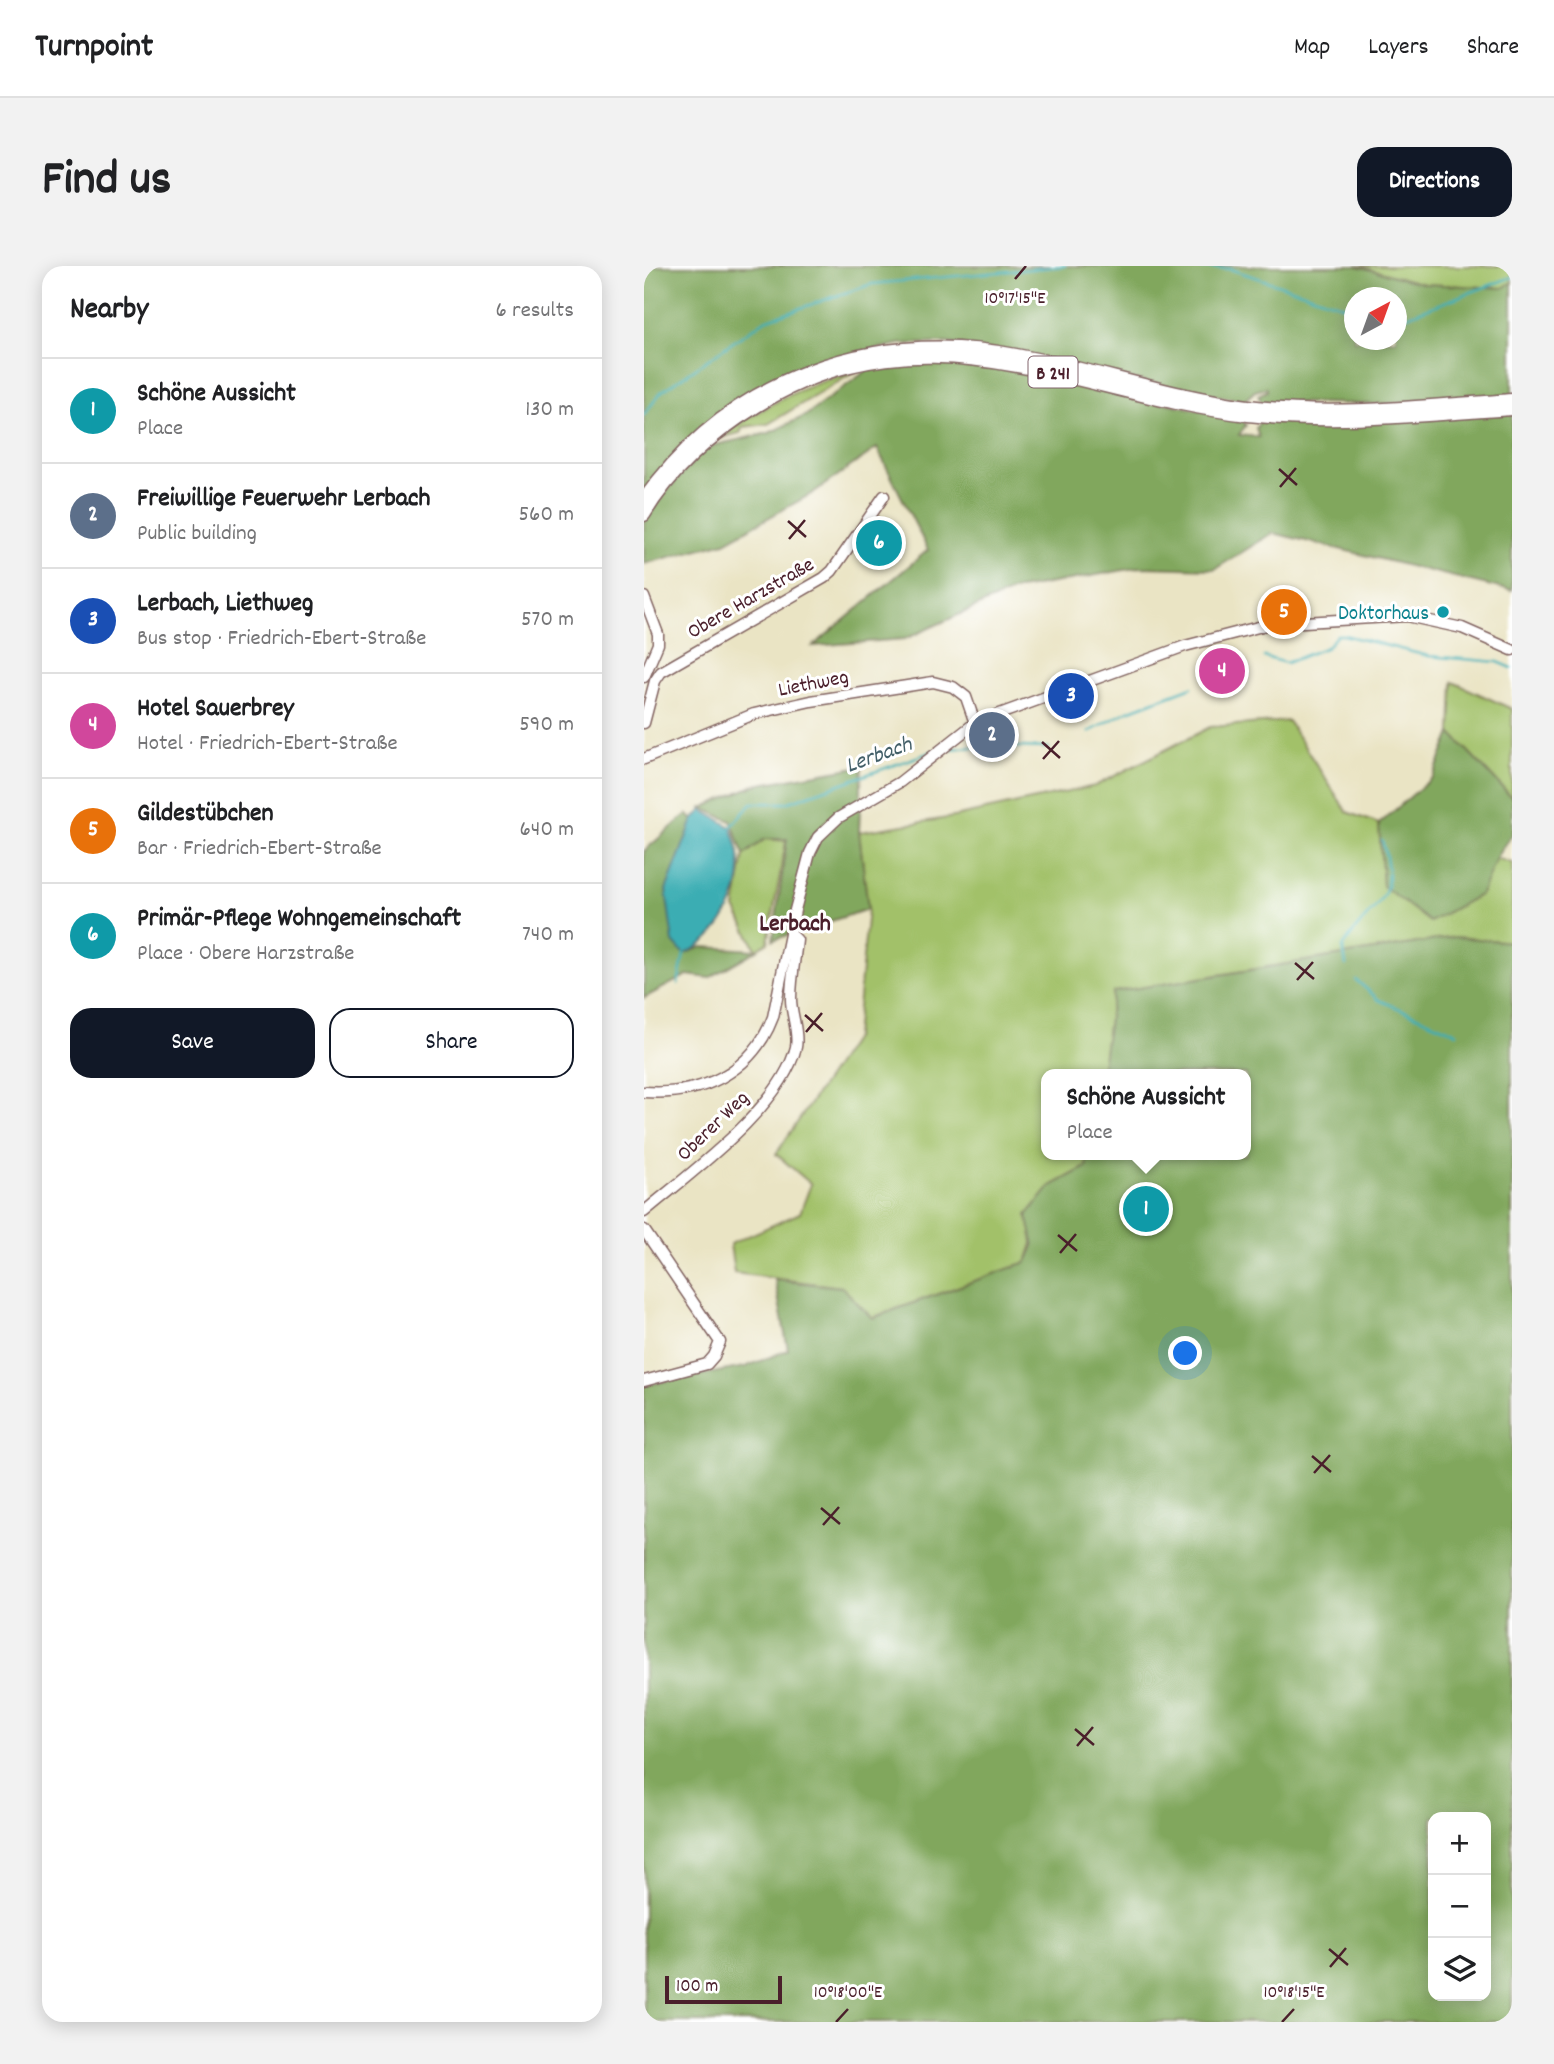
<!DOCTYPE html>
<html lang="en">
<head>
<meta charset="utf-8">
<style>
  :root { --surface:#fff; --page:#f2f2f2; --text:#202124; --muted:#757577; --line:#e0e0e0; --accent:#111827 }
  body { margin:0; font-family:Dekko,sans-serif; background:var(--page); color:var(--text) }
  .controls { position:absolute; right:21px; bottom:21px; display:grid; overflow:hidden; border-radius:14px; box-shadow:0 4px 18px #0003 }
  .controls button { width:63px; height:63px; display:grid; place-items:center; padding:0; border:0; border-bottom:2px solid var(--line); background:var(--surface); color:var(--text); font:35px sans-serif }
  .compass { position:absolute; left:700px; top:21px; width:63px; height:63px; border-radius:50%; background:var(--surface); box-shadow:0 4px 18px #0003; rotate:41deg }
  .scale { position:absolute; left:21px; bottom:18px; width:117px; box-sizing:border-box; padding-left:7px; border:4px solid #4a1f2b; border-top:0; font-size:19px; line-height:24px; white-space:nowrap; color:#4a1f2b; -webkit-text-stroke:5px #fff; paint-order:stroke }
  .you { position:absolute; left:542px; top:1088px; width:24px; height:24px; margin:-18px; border:5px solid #fff; border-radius:50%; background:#1a73e8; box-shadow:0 0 0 10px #1a73e833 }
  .badge { display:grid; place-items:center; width:46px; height:46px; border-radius:50%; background:var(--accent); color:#fff; font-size:23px; font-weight:700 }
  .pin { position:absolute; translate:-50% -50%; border:4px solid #fff; box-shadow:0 2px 7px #0006 }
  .popup { position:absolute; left:397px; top:803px; width:210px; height:91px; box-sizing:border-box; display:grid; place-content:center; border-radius:14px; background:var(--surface); filter:drop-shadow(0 2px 5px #0005); font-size:23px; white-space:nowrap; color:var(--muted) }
  .popup b { font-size:26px; color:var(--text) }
  .popup::after { content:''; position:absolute; left:50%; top:100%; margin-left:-14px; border:14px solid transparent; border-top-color:var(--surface) }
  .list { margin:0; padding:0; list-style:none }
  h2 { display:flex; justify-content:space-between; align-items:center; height:91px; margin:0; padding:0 28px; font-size:30px }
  h2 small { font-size:23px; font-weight:400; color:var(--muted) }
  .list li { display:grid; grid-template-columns:46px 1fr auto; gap:21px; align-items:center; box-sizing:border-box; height:105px; padding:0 28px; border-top:2px solid var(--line) }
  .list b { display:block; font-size:26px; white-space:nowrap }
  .list p { margin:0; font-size:23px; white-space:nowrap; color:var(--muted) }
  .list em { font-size:23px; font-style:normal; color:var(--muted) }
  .actions { display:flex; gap:14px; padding:21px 28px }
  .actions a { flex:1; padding:16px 0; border:2px solid var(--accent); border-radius:21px; text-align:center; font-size:24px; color:var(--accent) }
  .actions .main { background:var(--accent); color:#fff }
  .icon { flex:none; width:38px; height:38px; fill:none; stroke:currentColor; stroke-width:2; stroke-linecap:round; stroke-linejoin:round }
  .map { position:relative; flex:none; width:868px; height:1756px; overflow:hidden; border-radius:21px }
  header { display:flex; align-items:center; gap:42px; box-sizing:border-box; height:98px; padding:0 35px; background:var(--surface); border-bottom:2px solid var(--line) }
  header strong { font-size:33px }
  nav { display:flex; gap:38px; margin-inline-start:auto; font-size:24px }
  .intro { display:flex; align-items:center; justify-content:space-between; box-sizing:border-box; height:168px; padding:0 42px }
  h1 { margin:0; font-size:49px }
  .button { padding:18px 32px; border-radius:21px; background:var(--accent); color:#fff; font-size:24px; font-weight:700 }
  main { display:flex; gap:42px; padding:0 42px }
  aside { flex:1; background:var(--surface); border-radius:21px; box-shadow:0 4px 18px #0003 }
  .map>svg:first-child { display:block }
  .green { fill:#a2c169; stroke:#76704a; stroke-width:2 }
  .forest { fill:#81a75d; stroke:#666344; stroke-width:2; fill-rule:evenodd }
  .water { fill:#3badb3; stroke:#42666f; stroke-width:2 }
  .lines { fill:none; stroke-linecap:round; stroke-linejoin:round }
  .stream { stroke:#3badb3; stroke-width:2.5 }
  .minor-casing { stroke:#826461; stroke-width:13 }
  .major-casing { stroke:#826461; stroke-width:15 }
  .minor { stroke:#fff; stroke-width:10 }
  .major { stroke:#fff; stroke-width:12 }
  .ticks { fill:none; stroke:#4a1f2b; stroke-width:2.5 }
  .culture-dot { fill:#0f9aa8; stroke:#fff; stroke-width:2.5 }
  .labels { text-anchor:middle; stroke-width:6; stroke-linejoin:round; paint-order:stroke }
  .shield { fill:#fff; stroke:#80626b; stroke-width:2 }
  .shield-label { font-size:19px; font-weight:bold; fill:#4a1f2b }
  .street-label { font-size:21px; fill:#4a1f2b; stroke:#fff }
  .culture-label { font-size:21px; fill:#0d838f; stroke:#fff; text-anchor:end }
  .water-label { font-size:23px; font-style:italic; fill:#435f68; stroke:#fff }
  .quarter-label { font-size:24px; font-weight:bold; fill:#4a1f2b; stroke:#fff }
  .ticks-label { font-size:18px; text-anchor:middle; fill:#4a1f2b; stroke:#fff; stroke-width:6; stroke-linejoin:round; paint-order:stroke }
</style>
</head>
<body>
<header>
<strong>Turnpoint</strong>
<nav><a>Map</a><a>Layers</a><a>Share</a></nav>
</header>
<div class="intro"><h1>Find us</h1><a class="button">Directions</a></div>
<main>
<aside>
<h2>Nearby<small>6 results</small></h2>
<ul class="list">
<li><span class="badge" style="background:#0f9aa8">1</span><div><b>Schöne Aussicht</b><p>Place</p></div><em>130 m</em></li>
<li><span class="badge" style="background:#5c6f8a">2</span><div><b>Freiwillige Feuerwehr Lerbach</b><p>Public building</p></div><em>560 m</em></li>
<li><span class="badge" style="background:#1a4fb4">3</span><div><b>Lerbach, Liethweg</b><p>Bus stop · Friedrich-Ebert-Straße</p></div><em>570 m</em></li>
<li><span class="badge" style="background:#d1479c">4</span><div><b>Hotel Sauerbrey</b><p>Hotel · Friedrich-Ebert-Straße</p></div><em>590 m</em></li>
<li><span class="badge" style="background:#e8710a">5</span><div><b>Gildestübchen</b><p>Bar · Friedrich-Ebert-Straße</p></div><em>640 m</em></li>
<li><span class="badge" style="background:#0f9aa8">6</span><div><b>Primär-Pflege Wohngemeinschaft</b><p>Place · Obere Harzstraße</p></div><em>740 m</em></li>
</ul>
<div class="actions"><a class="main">Save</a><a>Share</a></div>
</aside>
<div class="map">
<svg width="868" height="1756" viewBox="0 0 868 1756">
  <rect width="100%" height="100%" fill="#fff"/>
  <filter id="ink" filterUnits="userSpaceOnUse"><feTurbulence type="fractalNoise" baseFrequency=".0143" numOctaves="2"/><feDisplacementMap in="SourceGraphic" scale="14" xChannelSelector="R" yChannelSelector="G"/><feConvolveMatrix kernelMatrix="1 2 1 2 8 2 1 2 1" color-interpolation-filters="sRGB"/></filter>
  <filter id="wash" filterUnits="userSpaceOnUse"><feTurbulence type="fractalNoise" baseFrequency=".00686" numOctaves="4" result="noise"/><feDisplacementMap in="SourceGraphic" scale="28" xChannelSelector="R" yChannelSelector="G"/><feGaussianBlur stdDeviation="1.57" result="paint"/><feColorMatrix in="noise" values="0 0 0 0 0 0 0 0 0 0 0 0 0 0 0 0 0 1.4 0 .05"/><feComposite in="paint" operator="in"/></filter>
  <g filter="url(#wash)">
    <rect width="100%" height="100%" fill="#eae4c4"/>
    <g class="green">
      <path d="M 713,0 L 868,0 L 868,16 L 859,22 L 780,18 Z"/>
      <path d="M 211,106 L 124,158 L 99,161 L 96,167 L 77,172 C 118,140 160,118 211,106 Z"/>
      <path d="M 809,416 L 868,443 L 868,532 L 807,467 Z"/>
      <path d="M 644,455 L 703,546 L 735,558 L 739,620 L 851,592 L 868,597 L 868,676 L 811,671 L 469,726 L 457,808 L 402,808 L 402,889 L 444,889 L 442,901 L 407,920 L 383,996 L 227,1052 L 198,1021 L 90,1007 L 86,978 L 156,947 L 167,918 L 132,888 L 211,771 L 224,643 L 215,566 L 310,551 L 451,520 L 566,461 Z"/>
      <path d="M 121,573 L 142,575 L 124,676 L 112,683 L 91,642 L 100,589 Z"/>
    </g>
    <g class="forest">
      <path d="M 0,0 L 713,0 L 780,18 L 859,22 L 868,16 L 868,129 L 732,138 L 617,136 L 614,129 L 623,125 L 623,122 L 611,125 L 600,135 L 303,77 L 256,78 L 180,94 L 0,225 ZM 710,32 L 752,32 L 752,74 L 710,74 Z"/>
      <path d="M 323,95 L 597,153 L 602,159 L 595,169 L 615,171 L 612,162 L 616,155 L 868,147 L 868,325 L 629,267 L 571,303 L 497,301 L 370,324 L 261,373 L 169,380 L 284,284 L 233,182 L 169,227 L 81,276 L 0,298 L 0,257 L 20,228 L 57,187 L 71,179 L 125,167 L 161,150 L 230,99 Z"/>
      <path d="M 807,467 L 868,532 L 868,568 L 853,590 L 837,628 L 786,656 L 739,620 L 735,558 L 789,511 Z"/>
      <path d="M 218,500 L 215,566 L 224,643 L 129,674 L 143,573 L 121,573 L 100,589 L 87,555 L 58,542 L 111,519 Z"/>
      <path d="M 43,548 L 49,554 L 22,624 L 40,688 L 58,681 L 113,684 L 65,712 L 43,709 L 0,732 L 0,585 Z"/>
      <path d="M 811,671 L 868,676 L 868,1756 L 0,1756 L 0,1119 L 101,1101 L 144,1084 L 131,1014 L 198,1021 L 228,1052 L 383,996 L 390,980 L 383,949 L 407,920 L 442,901 L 444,889 L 602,889 L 602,808 L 457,808 L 469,726 ZM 789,1551 L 842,1551 L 842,1730 L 789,1730 Z"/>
    </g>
    <path class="water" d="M 58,544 L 87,561 C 90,570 94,579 95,588 C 101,628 76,673 40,688 L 29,676 L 22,624 L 49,554 Z"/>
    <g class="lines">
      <g class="stream">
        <path d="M 506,0 L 586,3 L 710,43"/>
        <path d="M 752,54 L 868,11"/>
        <path d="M 0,149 L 17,126 L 121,54 L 228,18 L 421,0"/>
        <path d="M 620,391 L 642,397 L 683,381 L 693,369 L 700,369 L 784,390 L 854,396 L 868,402"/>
        <path d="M 445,466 L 484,445 L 548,421"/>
        <path d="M 303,483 L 342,480 L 405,482"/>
        <path d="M 86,562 L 108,537 L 142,537 L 290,485"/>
        <path d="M 702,699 L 699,681 C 729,632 757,640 738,574"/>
        <path d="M 712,714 L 735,734 L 813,767"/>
        <path d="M 34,718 L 40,688"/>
      </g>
    </g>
  </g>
  <g filter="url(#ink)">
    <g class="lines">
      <g class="minor-casing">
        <g id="minor">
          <path d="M 0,331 L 14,368 L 14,378 L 0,411"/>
          <path d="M 0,457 L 11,415 L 17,406 L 180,312 L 188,305 L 240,230"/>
          <path d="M 0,493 L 110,448 L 167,435 L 289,416 L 309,421 L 322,431 L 331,457"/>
          <path d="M 0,826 C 57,830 108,807 129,751 L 151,644 L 166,587 L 174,571 L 194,552 L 256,516 L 331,457 L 541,380 L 626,358 L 763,350 L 818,362 L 868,384"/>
          <path d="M 0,946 C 46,907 137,842 152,781 C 155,766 147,748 147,733 C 147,713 151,693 153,674 L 146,667"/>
          <path d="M 0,964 L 76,1076 L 70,1090 L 63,1098 L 0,1115"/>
        </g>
      </g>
      <g class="major-casing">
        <g id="major">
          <path d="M 0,233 C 87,111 227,62 372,89 C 450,103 525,130 604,140 C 691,151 781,140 868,134"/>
          <path d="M 0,249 C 27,204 69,167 113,140 C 284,34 430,129 604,149 C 692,159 781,149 868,143"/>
        </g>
      </g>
      <use href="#minor" class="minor"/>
      <use href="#major" class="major"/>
    </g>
  </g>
  <path class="ticks" d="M 371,13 L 382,0M 635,203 L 653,219M 636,221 L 652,202M 144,255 L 162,271M 145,273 L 161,254M 398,476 L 416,492M 399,493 L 415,475M 651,697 L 670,713M 653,714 L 669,696M 161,749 L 179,765M 162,766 L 178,747M 414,969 L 433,985M 416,987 L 432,968M 668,1190 L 687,1206M 670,1207 L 686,1189M 177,1242 L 196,1258M 179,1259 L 195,1241M 431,1463 L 450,1479M 433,1480 L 449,1461M 685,1683 L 704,1699M 686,1701 L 702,1682M 192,1756 L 204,1743M 638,1756 L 650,1743"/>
  <circle class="culture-dot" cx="799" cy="346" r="7"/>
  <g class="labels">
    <rect class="shield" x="384.5" y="90.5" width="49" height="31" rx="5"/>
    <g class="shield-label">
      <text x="409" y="113">B 241</text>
    </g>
    <g class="street-label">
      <text transform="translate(106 331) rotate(-30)" y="7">Obere Harzstraße</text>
      <text transform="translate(169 416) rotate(-11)" y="7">Liethweg</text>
      <text transform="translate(68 859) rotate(-44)" y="7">Oberer Weg</text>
    </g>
    <g class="culture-label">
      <text x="785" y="353">Doktorhaus</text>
    </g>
    <g class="water-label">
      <text transform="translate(234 487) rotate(-20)" y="8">Lerbach</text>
    </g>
    <g class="quarter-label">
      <text x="151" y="664">Lerbach</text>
    </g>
  </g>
  <g class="ticks-label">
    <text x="371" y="37">10°17'15"E</text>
    <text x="204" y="1731">10°18'00"E</text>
    <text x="650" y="1731">10°18'15"E</text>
  </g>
</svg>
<div class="controls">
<button>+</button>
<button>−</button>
<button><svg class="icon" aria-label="layers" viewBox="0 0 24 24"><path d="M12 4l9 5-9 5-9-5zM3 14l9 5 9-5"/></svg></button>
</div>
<svg class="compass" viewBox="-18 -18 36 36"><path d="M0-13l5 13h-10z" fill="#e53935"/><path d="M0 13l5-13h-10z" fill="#757577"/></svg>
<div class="scale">100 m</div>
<div class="you"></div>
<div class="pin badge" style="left:502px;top:943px;background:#0f9aa8">1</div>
<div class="popup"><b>Schöne Aussicht</b>Place</div>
<div class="pin badge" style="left:348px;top:469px;background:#5c6f8a">2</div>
<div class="pin badge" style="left:427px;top:430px;background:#1a4fb4">3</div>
<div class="pin badge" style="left:578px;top:405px;background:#d1479c">4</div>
<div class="pin badge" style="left:640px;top:346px;background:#e8710a">5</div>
<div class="pin badge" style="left:235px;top:277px;background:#0f9aa8">6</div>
</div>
</main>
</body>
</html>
